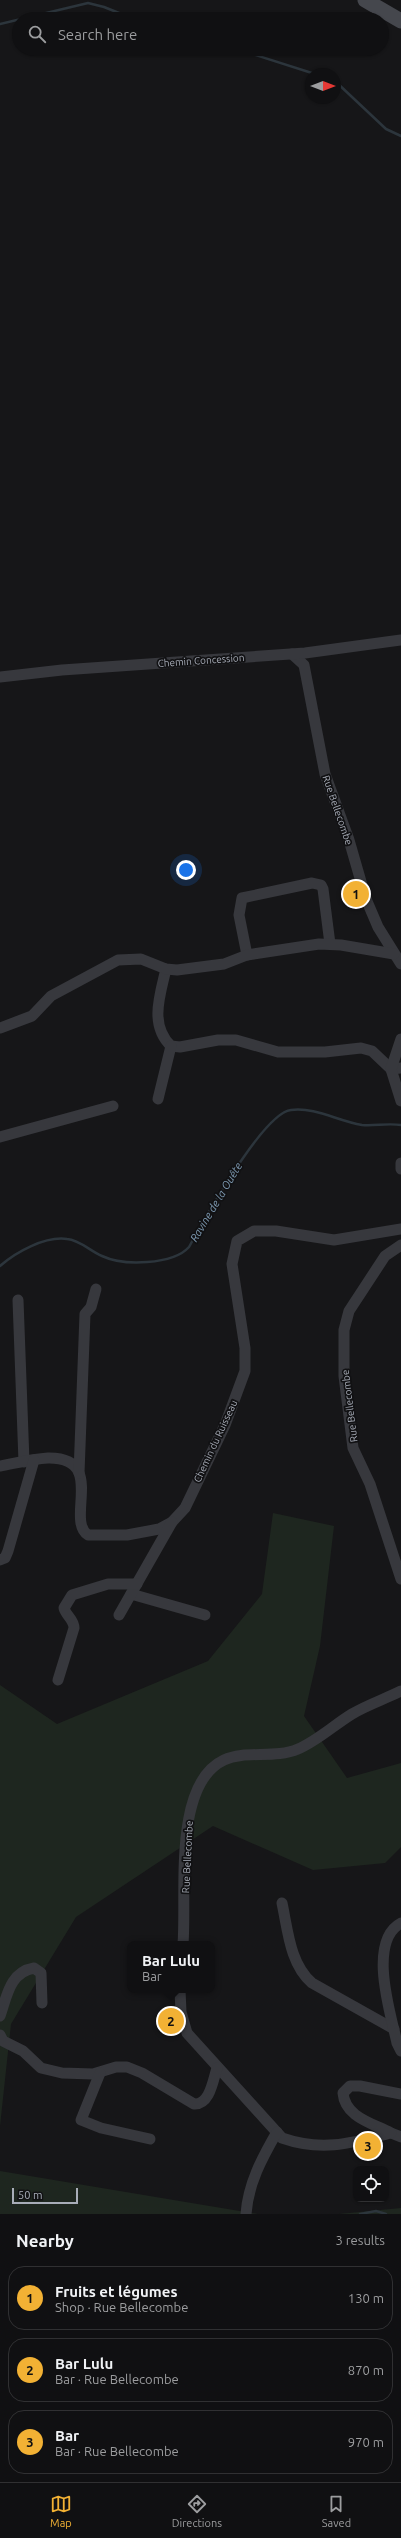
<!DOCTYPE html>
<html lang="en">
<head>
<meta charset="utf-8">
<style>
  :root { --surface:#101012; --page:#1e1e20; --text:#f1f3f6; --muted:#9c9d9f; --line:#303032; --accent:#f2b134 }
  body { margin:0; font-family:Ubuntu,sans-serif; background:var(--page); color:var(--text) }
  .controls { position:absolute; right:12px; bottom:12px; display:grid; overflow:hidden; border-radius:8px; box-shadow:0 1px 3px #0004 }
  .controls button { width:36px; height:36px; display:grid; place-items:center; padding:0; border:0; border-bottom:1px solid var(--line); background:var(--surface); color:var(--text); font:20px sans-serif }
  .compass { position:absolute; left:305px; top:68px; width:36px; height:36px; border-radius:50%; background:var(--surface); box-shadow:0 1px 3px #0004; rotate:90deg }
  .scale { position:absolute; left:12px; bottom:10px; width:66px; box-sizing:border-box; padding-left:4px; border:2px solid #a8adb8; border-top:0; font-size:11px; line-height:14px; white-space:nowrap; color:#a8adb8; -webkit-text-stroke:3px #111113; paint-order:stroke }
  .you { position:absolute; left:186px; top:870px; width:14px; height:14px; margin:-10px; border:3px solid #fff; border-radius:50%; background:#1a73e8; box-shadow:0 0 0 6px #1a73e833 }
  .badge { display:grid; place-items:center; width:26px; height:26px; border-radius:50%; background:var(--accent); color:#111; font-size:13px; font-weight:700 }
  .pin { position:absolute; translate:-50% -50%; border:2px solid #fff; box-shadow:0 1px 4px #0006 }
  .popup { position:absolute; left:127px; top:1941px; width:88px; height:52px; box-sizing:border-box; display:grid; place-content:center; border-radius:8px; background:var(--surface); filter:drop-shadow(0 1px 3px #0005); font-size:13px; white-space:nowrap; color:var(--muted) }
  .popup b { font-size:15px; color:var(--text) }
  .popup::after { content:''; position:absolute; left:50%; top:100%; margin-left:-8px; border:8px solid transparent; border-top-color:var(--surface) }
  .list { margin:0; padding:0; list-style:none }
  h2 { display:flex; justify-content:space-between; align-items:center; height:52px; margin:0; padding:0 16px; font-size:17px }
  h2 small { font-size:13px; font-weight:400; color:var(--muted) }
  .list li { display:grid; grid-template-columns:26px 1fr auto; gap:12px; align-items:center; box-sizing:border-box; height:64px; margin:0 8px 8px; padding:0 8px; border:1px solid var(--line); border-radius:16px }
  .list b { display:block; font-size:15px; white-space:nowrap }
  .list p { margin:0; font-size:13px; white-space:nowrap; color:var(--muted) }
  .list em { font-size:13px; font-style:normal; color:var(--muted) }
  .icon { flex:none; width:22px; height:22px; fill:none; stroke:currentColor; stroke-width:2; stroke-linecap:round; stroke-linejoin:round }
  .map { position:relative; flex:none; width:401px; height:2214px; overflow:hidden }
  .search { position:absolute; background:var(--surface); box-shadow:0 1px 3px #0004; left:12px; right:12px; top:12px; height:44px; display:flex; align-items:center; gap:10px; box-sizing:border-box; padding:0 14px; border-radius:22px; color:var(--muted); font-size:15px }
  .sheet { height:268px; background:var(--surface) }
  nav { display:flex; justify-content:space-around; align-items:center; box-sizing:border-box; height:56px; border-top:1px solid var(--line); background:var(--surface); font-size:11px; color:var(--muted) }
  nav a { display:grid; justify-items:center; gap:2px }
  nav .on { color:var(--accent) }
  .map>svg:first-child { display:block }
  .green { fill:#1e261f }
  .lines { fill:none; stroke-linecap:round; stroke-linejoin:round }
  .stream { stroke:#2c353c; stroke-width:2.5 }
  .street { stroke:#37383d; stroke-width:11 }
  .secondary { stroke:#45474d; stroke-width:15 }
  .labels { text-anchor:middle; stroke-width:3.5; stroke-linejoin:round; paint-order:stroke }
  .street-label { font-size:10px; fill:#a8adb8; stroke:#111113 }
  .water-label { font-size:11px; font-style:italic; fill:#7f9bb3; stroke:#111113 }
</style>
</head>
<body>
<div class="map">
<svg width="401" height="2214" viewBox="0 0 401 2214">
  <rect width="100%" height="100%" fill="#161618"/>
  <g class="green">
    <path d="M 273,1513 L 334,1526 L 320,1646 L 304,1716 L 347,1778 L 401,1763 L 401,1847 L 385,1863 L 313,1870 L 213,1826 L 76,1917 L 11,2024 L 0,2126 L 0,1685 L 57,1724 L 208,1661 L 262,1594 Z"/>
    <path d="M 0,2171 L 258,2214 L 0,2214 Z"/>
    <path d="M 401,2208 L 401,2214 L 339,2214 Z"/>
  </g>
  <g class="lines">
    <g class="stream">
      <path d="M 0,24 L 88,3 L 104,7 L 134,19"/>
      <path d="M 237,49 L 315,74"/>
      <path d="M 335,81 L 386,129 L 401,136"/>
      <path d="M 0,1266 C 16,1252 45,1236 67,1239 C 80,1240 90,1251 102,1256 C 123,1266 173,1265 189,1247 C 203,1222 263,1113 291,1110 C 316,1107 337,1121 362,1125 C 375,1126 388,1123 401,1125"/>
      <path d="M 360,2214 L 376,2211 L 386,2214"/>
    </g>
    <g class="street">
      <path d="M 292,654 L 304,665 L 325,774 L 349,840 L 366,899 L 378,927 L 401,964"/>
      <path d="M 0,677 L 62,670 L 305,653 L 401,640"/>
      <path d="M 247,955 L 239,915 L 242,898 L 312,883 L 321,885 L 323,889 L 330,944"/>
      <path d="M 166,969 C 160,995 149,1025 171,1046 L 180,1047 L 218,1040 L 236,1040 L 278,1052 L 325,1052 L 361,1048 L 372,1051 L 391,1069 L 401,1068"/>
      <path d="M 0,1028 L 32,1016 L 51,996 L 118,960 L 141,959 L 166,969 L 177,970 L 224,964 L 247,955 L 319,944 L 341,945 L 394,954"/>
      <path d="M 401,1039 L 391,1069 L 401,1101"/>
      <path d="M 158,1099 L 171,1046"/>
      <path d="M 0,1137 L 113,1106"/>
      <path d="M 401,1163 L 401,1169"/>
      <path d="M 401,1245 L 385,1256 L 349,1311 L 344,1330 L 344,1376 L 353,1448 L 370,1484 L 401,1579"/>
      <path d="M 18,1300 L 24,1462"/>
      <path d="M 0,1466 C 16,1463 32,1459 48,1458 C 107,1457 65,1520 88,1535 L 127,1535 L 159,1529 L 172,1522 L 185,1508 L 225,1425 L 245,1371 L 245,1348 L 232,1264 L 237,1241 L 254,1231 L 276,1231 L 334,1240 L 401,1229"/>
      <path d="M 79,1473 L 85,1314 L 91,1307 L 96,1289"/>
      <path d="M 0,1560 L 5,1558 L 8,1551 L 34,1460"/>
      <path d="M 131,1594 L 205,1615"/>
      <path d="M 119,1615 L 172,1522"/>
      <path d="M 58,1680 L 74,1628 C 74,1619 66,1616 64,1608 L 72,1595 L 108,1584 L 137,1584"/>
      <path d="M 282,1903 C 288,1931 290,1964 312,1983 L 394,2029"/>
      <path d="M 401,1923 C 367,1941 391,2015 397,2043 L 401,2051"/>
      <path d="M 183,1944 C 187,1896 172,1784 224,1760 C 245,1750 275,1759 298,1749 C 317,1741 334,1725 352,1714 C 367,1705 385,1699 401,1691"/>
      <path d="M 180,1990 L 181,2012 L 187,2033 L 282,2138 C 322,2152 352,2143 391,2133 L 401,2137"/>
      <path d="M 0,2016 C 7,1996 10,1972 34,1968 L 41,1973 L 42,2003"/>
      <path d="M 0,2035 L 3,2041 L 23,2051 L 41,2068 L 62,2073 L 93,2074 L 116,2067 L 127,2067 L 142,2073 L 194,2104 C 210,2105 213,2080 217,2068"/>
      <path d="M 100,2073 L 81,2120 L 101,2128 L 150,2139"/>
      <path d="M 391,2133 C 372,2123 345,2117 343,2093 L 350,2086 L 360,2086 L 401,2094"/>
      <path d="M 246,2214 C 248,2184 262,2158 277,2132"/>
    </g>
    <path class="secondary" d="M 365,0 L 401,21"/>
  </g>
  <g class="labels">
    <g class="street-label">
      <text transform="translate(201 660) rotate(-4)" y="4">Chemin Concession</text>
      <text transform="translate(338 810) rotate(71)" y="4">Rue Bellecombe</text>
      <text transform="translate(349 1406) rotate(-97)" y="4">Rue Bellecombe</text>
      <text transform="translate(215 1441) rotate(-65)" y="4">Chemin du Ruisseau</text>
      <text transform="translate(187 1857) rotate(-87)" y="4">Rue Bellecombe</text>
    </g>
    <g class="water-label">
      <text transform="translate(216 1202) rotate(-59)" y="4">Ravine de la Ouête</text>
    </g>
  </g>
</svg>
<div class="controls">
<button><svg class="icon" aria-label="locate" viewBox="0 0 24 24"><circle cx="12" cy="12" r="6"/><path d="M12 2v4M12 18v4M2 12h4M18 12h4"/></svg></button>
</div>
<svg class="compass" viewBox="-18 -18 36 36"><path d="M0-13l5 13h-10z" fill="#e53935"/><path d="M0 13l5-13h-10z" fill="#9c9d9f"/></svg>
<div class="scale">50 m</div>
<div class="you"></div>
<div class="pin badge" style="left:356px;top:894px">1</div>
<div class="pin badge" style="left:171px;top:2021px">2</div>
<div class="popup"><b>Bar Lulu</b>Bar</div>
<div class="pin badge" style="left:368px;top:2146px">3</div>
<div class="search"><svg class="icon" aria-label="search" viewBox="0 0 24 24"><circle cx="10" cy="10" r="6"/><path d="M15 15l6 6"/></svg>Search here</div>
</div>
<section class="sheet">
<h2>Nearby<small>3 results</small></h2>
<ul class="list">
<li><span class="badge">1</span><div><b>Fruits et légumes</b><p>Shop · Rue Bellecombe</p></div><em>130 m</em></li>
<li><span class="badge">2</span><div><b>Bar Lulu</b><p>Bar · Rue Bellecombe</p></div><em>870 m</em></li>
<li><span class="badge">3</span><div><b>Bar</b><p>Bar · Rue Bellecombe</p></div><em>970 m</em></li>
</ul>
</section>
<nav>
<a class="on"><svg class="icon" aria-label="map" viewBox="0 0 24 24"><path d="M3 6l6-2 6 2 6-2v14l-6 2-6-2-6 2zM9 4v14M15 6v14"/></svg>Map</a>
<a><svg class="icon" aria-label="directions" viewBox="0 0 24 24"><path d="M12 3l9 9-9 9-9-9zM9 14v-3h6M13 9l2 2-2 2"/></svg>Directions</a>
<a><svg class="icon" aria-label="saved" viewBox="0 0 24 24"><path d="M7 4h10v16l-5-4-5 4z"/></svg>Saved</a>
</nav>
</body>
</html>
